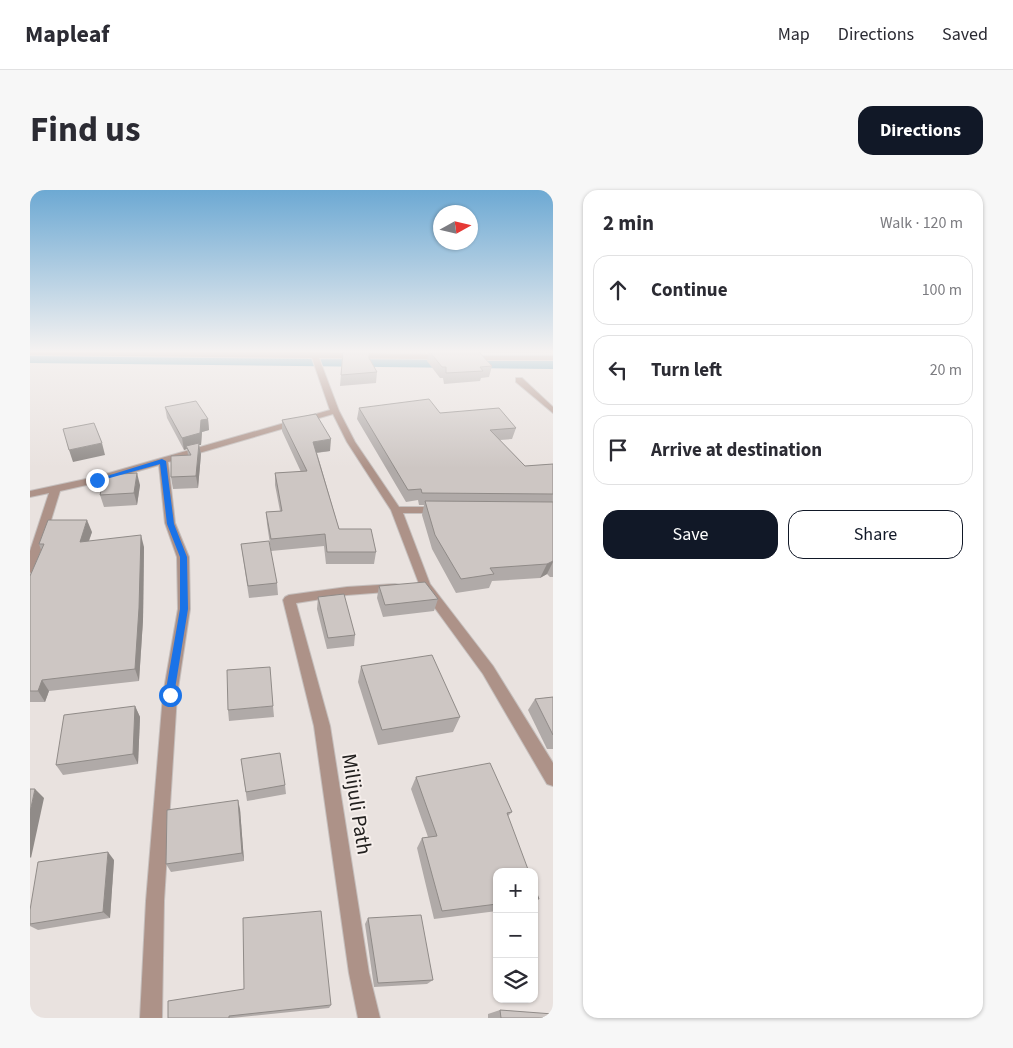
<!DOCTYPE html>
<html lang="en">
<head>
<meta charset="utf-8">
<style>
  :root { --surface:#fff; --page:#f7f7f7; --text:#2b2b33; --muted:#7c7c81; --line:#e1e1e2; --accent:#111827 }
  body { margin:0; font-family:"Source Sans 3",sans-serif; background:var(--page); color:var(--text) }
  .controls { position:absolute; right:15px; bottom:15px; display:grid; overflow:hidden; border-radius:10px; box-shadow:0 1px 4px #0004 }
  .controls button { width:45px; height:45px; display:grid; place-items:center; padding:0; border:0; border-bottom:1px solid var(--line); background:var(--surface); color:var(--text); font:25px sans-serif }
  .compass { position:absolute; left:403px; top:15px; width:45px; height:45px; border-radius:50%; background:var(--surface); box-shadow:0 1px 4px #0004; rotate:82deg }
  .stop { position:absolute; width:15px; height:15px; margin:-11px; border:4px solid #1a73e8; border-radius:50%; background:#fff }
  .stop.end { background:#1a73e8; border-color:#fff; box-shadow:0 1px 5px #0008 }
  .list { margin:0; padding:0; list-style:none }
  h2 { display:flex; justify-content:space-between; align-items:center; height:65px; margin:0; padding:0 20px; font-size:21px }
  h2 small { font-size:16px; font-weight:400; color:var(--muted) }
  .list li { display:grid; grid-template-columns:32px 1fr auto; gap:15px; align-items:center; box-sizing:border-box; height:70px; margin:0 10px 10px; padding:0 10px; border:1px solid var(--line); border-radius:15px }
  .list b { display:block; font-size:19px; white-space:nowrap }
  .list em { font-size:16px; font-style:normal; color:var(--muted) }
  .actions { display:flex; gap:10px; padding:15px 20px }
  .actions a { flex:1; padding:11px 0; border:1px solid var(--accent); border-radius:15px; text-align:center; font-size:18px; color:var(--accent) }
  .actions .main { background:var(--accent); color:#fff }
  .icon { flex:none; width:28px; height:28px; fill:none; stroke:currentColor; stroke-width:2; stroke-linecap:round; stroke-linejoin:round }
  .map { position:relative; flex:none; width:523px; height:828px; overflow:hidden; border-radius:15px }
  header { display:flex; align-items:center; gap:30px; box-sizing:border-box; height:70px; padding:0 25px; background:var(--surface); border-bottom:1px solid var(--line) }
  header strong { font-size:24px }
  nav { display:flex; gap:28px; margin-inline-start:auto; font-size:18px }
  .intro { display:flex; align-items:center; justify-content:space-between; box-sizing:border-box; height:120px; padding:0 30px }
  h1 { margin:0; font-size:35px }
  .button { padding:12px 22px; border-radius:15px; background:var(--accent); color:#fff; font-size:18px; font-weight:700 }
  main { display:flex; gap:30px; padding:0 30px }
  aside { flex:1; background:var(--surface); border-radius:15px; box-shadow:0 1px 4px #0004 }
  .map>svg:first-child { display:block }
  .lines { fill:none; stroke-linecap:round; stroke-linejoin:round }
  .canal { fill:#5498b3; fill-rule:evenodd }
  .street-casing { stroke:#c5bfbd; stroke-width:2 }
  .street { fill:#ad9288; fill-rule:evenodd }
  .wall { fill:#b0aaa8 }
  .shaded-wall { fill:#908b88 }
  .building { fill:#cdc6c3; stroke:#908b88 }
  .route { fill:#1a73e8 }
  .labels { text-anchor:middle; stroke-width:4; stroke-linejoin:round; paint-order:stroke }
  .near-street-label { font-size:21px; fill:#232120; stroke:#f6efec }
</style>
</head>
<body>
<header>
<strong>Mapleaf</strong>
<nav><a>Map</a><a>Directions</a><a>Saved</a></nav>
</header>
<div class="intro"><h1>Find us</h1><a class="button">Directions</a></div>
<main>
<div class="map">
<svg width="523" height="828" viewBox="0 0 523 828">
  <rect width="100%" height="100%" fill="#e9e2df"/>
  <g class="lines">
    <path class="canal" d="M 0,163 L 523,169 L 523,179 L 0,173 Z"/>
    <g class="street-casing">
      <g id="street">
        <path d="M 0,162 L 287,162 L 418,165 L 419,167 L 415,169 L 289,168 L 309,221 L 325,252 L 369,317 L 411,317 L 416,320 L 411,323 L 373,323 L 400,394 L 463,476 L 523,573 L 523,596 L 517,594 L 453,484 L 391,399 L 361,320 L 317,252 L 303,224 L 138,272 L 145,333 L 159,367 L 160,419 L 147,505 L 134,711 L 132,828 L 110,828 L 116,711 L 133,505 L 148,419 L 147,367 L 135,333 L 129,275 L 70,292 L 30,301 L 6,379 L 0,383 L 0,361 L 19,303 L 0,307 L 0,301 L 65,287 L 300,220 L 282,168 L 0,165 Z"/>
        <rect x="434" y="166" width="89" height="4"/>
        <path d="M 486,188 L 492,188 L 523,217 L 523,223 L 486,192 Z"/>
        <path d="M 365,394 L 369,395 L 371,398 L 369,401 L 317,405 L 266,413 L 300,536 L 339,783 L 350,828 L 328,828 L 319,783 L 284,536 L 253,410 L 255,407 L 259,405 L 317,397 Z"/>
      </g>
    </g>
    <use href="#street" class="street"/>
  </g>
  <g class="wall">
    <path d="M 313,162 L 339,168 L 347,182 L 346,193 L 310,196 Z"/>
    <path d="M 399,162 L 449,162 L 462,176 L 459,187 L 451,188 L 450,191 L 414,194 L 413,188 L 410,188 L 397,171 Z"/>
    <path d="M 454,162 L 508,162 L 508,163 Z"/>
    <path d="M 135,217 L 178,229 L 179,240 L 172,242 L 171,255 L 169,255 L 171,264 L 168,298 L 143,299 L 141,287 L 158,265 L 157,259 L 154,260 L 137,228 Z"/>
    <path d="M 329,218 L 410,223 L 486,238 L 482,249 L 470,250 L 495,276 L 523,274 L 523,387 L 520,387 L 517,384 L 510,388 L 462,391 L 459,398 L 426,403 L 402,359 L 392,325 L 394,315 L 389,315 L 388,310 L 376,312 L 327,229 Z"/>
    <path d="M 252,230 L 300,261 L 287,263 L 309,339 L 346,362 L 344,374 L 296,374 L 294,356 L 241,361 L 237,334 L 236,322 L 250,321 L 245,295 L 245,283 L 271,282 L 252,241 Z"/>
    <path d="M 110,295 L 107,315 L 74,317 L 70,305 Z"/>
    <path d="M 62,342 L 59,351 L 114,357 L 113,430 L 109,491 L 19,501 L 15,512 L 0,512 L 0,386 L 11,360 L 9,354 Z"/>
    <path d="M 211,354 L 247,393 L 248,405 L 219,408 Z"/>
    <path d="M 349,396 L 408,409 L 404,421 L 353,427 L 347,408 Z"/>
    <path d="M 288,407 L 325,445 L 324,456 L 297,459 L 287,419 Z"/>
    <path d="M 331,476 L 430,527 L 423,542 L 348,555 L 328,492 Z"/>
    <path d="M 523,507 L 523,559 L 517,559 L 498,520 L 505,509 Z"/>
    <path d="M 105,516 L 110,527 L 108,574 L 33,585 L 26,575 Z"/>
    <path d="M 243,516 L 244,527 L 199,531 L 198,520 Z"/>
    <path d="M 211,569 L 255,595 L 256,604 L 217,611 Z"/>
    <path d="M 386,587 L 482,622 L 478,626 L 467,682 L 467,721 L 404,729 L 387,658 L 392,648 L 398,647 L 381,599 Z"/>
    <path d="M 210,619 L 214,671 L 141,682 L 136,674 Z"/>
    <path d="M 84,670 L 80,728 L 8,740 L 0,736 L 0,720 Z"/>
    <path d="M 338,728 L 403,790 L 397,794 L 344,797 L 335,734 Z"/>
    <path d="M 301,815 L 299,818 L 202,828 L 138,828 Z"/>
    <path d="M 470,820 L 523,828 L 458,828 L 458,824 Z"/>
  </g>
  <g class="shaded-wall">
    <path d="M 178,229 L 179,240 L 172,242 L 171,255 L 169,255 L 171,264 L 168,298 L 166,286 L 169,255 L 156,256 L 157,259 L 154,260 L 152,248 L 171,230 Z"/>
    <path d="M 301,249 L 300,261 L 283,263 L 283,252 Z"/>
    <path d="M 72,253 L 75,265 L 43,272 L 39,260 Z"/>
    <path d="M 107,283 L 110,295 L 107,315 L 104,303 Z"/>
    <path d="M 57,330 L 62,342 L 54,364 L 50,352 Z"/>
    <path d="M 111,345 L 114,357 L 113,430 L 109,491 L 105,479 Z"/>
    <path d="M 523,371 L 523,372 L 517,384 L 510,388 L 517,374 Z"/>
    <path d="M 12,490 L 19,501 L 15,512 L 8,501 Z"/>
    <path d="M 105,516 L 110,527 L 108,574 L 103,564 Z"/>
    <path d="M 5,599 L 14,608 L 1,668 L 0,667 L 0,622 Z"/>
    <path d="M 208,610 L 210,619 L 214,671 L 212,663 Z"/>
    <path d="M 78,662 L 84,670 L 80,728 L 73,722 Z"/>
  </g>
  <g class="building">
    <path d="M 313,162 L 339,162 L 339,168 L 347,182 L 311,185 Z"/>
    <path d="M 400,162 L 449,162 L 462,176 L 450,177 L 453,181 L 416,183 L 416,177 L 412,177 Z"/>
    <path d="M 399,209 L 410,223 L 469,218 L 486,238 L 460,240 L 495,276 L 523,274 L 523,304 L 392,303 L 391,299 L 378,300 L 329,218 Z"/>
    <path d="M 166,211 L 178,229 L 171,230 L 170,243 L 152,248 L 135,217 Z"/>
    <path d="M 286,224 L 301,249 L 283,252 L 309,339 L 341,339 L 346,362 L 297,362 L 295,344 L 241,349 L 236,322 L 252,321 L 245,283 L 277,281 L 252,230 Z"/>
    <path d="M 64,233 L 72,253 L 39,260 L 33,239 Z"/>
    <path d="M 169,253 L 166,286 L 141,287 L 141,266 L 161,265 L 156,256 Z"/>
    <path d="M 107,283 L 104,303 L 70,305 L 75,285 Z"/>
    <path d="M 395,311 L 523,312 L 523,371 L 517,374 L 460,378 L 464,384 L 431,389 L 405,345 Z"/>
    <path d="M 18,330 L 57,330 L 50,352 L 111,345 L 109,418 L 105,479 L 12,490 L 8,501 L 0,501 L 0,386 L 14,354 L 9,354 Z"/>
    <path d="M 239,351 L 247,393 L 218,396 L 211,354 Z"/>
    <path d="M 395,392 L 408,409 L 355,415 L 349,396 Z"/>
    <path d="M 314,404 L 325,445 L 298,448 L 288,407 Z"/>
    <path d="M 402,465 L 430,527 L 352,540 L 331,476 Z"/>
    <path d="M 240,477 L 243,516 L 198,520 L 197,480 Z"/>
    <path d="M 523,507 L 523,545 L 505,509 Z"/>
    <path d="M 105,516 L 103,564 L 26,575 L 34,525 Z"/>
    <path d="M 250,563 L 255,595 L 216,602 L 211,569 Z"/>
    <path d="M 460,573 L 482,622 L 477,623 L 499,682 L 467,682 L 467,714 L 412,721 L 392,648 L 407,646 L 386,587 Z"/>
    <path d="M 0,599 L 5,599 L 0,622 Z"/>
    <path d="M 208,610 L 212,663 L 136,674 L 137,620 Z"/>
    <path d="M 78,662 L 73,722 L 0,734 L 0,720 L 8,672 Z"/>
    <path d="M 504,696 L 509,709 L 504,709 Z"/>
    <path d="M 291,721 L 301,815 L 199,826 L 199,828 L 138,828 L 138,811 L 214,799 L 213,728 Z"/>
    <path d="M 391,725 L 403,790 L 348,793 L 338,728 Z"/>
    <path d="M 470,820 L 523,824 L 523,828 L 471,828 Z"/>
  </g>
  <linearGradient id="sky" x2="0" y2="1"><stop stop-color="#6da9d3"/><stop offset="0.58" stop-color="#f5f2f1"/><stop offset="1" stop-color="#f5f2f1" stop-opacity="0"/></linearGradient>
  <rect width="523" height="278" fill="url(#sky)"/>
  <path class="route" d="M 132,269 L 136,271 L 144,334 L 157,367 L 158,419 L 144,505 L 140,509 L 135,505 L 150,419 L 150,367 L 137,334 L 130,274 L 69,291 L 64,290 Z"/>
  <g class="labels">
    <g class="near-street-label">
      <text transform="translate(327 614) rotate(81)" y="7">Milijuli Path</text>
    </g>
  </g>
</svg>
<div class="controls">
<button>+</button>
<button>−</button>
<button><svg class="icon" aria-label="layers" viewBox="0 0 24 24"><path d="M12 4l9 5-9 5-9-5zM3 14l9 5 9-5"/></svg></button>
</div>
<svg class="compass" viewBox="-18 -18 36 36"><path d="M0-13l5 13h-10z" fill="#e53935"/><path d="M0 13l5-13h-10z" fill="#7c7c81"/></svg>
<div class="stop" style="left:140px;top:505px"></div>
<div class="stop end" style="left:67px;top:290px"></div>
</div>
<aside>
<h2>2 min<small>Walk · 120 m</small></h2>
<ul class="list">
<li><svg class="icon" aria-label="ahead" viewBox="0 0 24 24"><path d="M12 20V5M6 11l6-6 6 6"/></svg><div><b>Continue</b></div><em>100 m</em></li>
<li><svg class="icon" aria-label="left" viewBox="0 0 24 24"><path d="M17 20v-9H6M10 6l-5 5 5 5"/></svg><div><b>Turn left</b></div><em>20 m</em></li>
<li><svg class="icon" aria-label="arrive" viewBox="0 0 24 24"><path d="M6 21V4h12l-3 4 3 4H6"/></svg><div><b>Arrive at destination</b></div></li>
</ul>
<div class="actions"><a class="main">Save</a><a>Share</a></div>
</aside>
</main>
</body>
</html>
